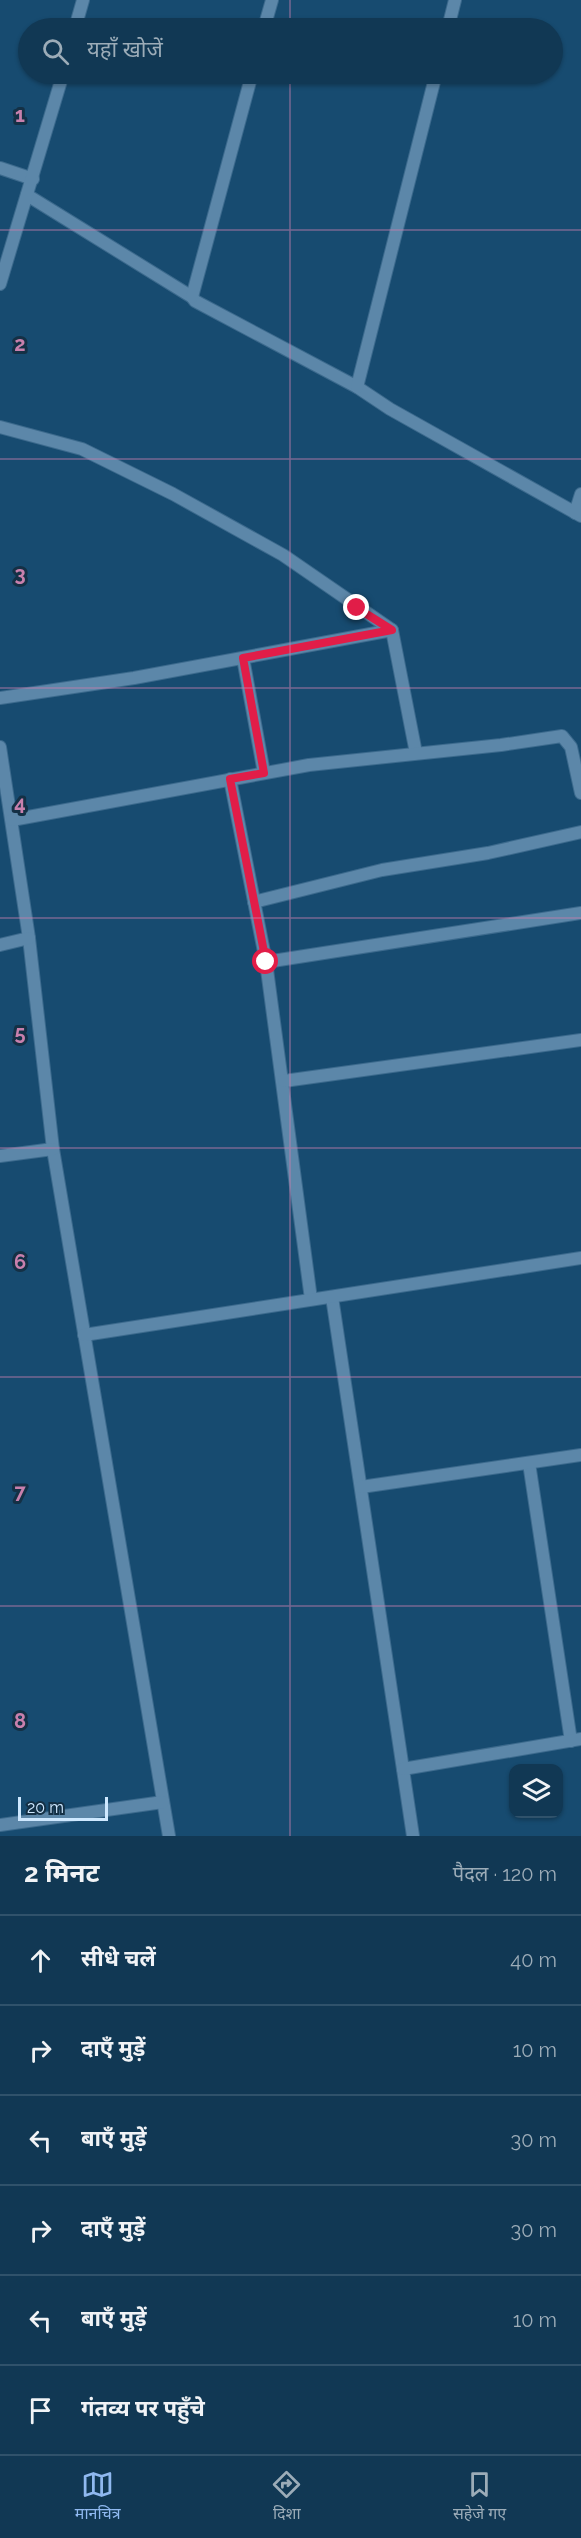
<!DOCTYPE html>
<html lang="hi">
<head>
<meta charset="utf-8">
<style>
  :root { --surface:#113854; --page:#1a3f5a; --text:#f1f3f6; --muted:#9cacb8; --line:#30526b; --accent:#90b9f0 }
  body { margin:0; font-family:Raleway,"Noto Sans Devanagari",sans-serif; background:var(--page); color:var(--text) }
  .controls { position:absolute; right:18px; bottom:18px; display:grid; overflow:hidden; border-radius:12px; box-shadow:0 2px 4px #0004 }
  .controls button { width:54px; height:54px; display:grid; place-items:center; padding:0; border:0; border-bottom:2px solid var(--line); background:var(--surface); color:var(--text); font:30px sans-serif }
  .scale { position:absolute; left:18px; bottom:15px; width:90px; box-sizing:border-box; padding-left:6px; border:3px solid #cee8ff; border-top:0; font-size:16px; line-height:21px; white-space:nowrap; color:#cee8ff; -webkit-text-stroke:4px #143045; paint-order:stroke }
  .stop { position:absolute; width:18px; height:18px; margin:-14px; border:4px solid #e11d48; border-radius:50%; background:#fff }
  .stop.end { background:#e11d48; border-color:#fff; box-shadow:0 2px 6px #0008 }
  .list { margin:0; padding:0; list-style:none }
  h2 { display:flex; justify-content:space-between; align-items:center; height:78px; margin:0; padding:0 24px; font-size:26px }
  h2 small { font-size:20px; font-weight:400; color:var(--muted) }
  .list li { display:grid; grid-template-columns:39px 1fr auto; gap:18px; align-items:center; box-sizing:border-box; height:90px; padding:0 24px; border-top:2px solid var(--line) }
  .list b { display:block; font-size:22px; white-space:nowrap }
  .list em { font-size:20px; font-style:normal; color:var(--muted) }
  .icon { flex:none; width:33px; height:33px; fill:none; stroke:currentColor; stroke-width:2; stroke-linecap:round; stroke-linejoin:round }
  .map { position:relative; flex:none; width:581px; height:1836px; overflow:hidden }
  .search { position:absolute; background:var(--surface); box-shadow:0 2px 4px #0004; left:18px; right:18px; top:18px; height:66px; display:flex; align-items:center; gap:15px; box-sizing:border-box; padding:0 21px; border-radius:33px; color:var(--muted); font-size:22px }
  .sheet { height:618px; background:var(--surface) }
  nav { display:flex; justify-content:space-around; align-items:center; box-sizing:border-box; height:84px; border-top:2px solid var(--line); background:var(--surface); font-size:16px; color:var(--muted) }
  nav a { display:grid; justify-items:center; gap:3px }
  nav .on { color:var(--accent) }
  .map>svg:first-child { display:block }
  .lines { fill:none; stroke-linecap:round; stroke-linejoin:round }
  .street-casing { stroke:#3c6a8d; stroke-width:14 }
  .street { stroke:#5c87a9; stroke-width:12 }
  .route { stroke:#e11d48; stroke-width:8 }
  .grid { fill:none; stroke:#c880ad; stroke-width:1.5; stroke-opacity:0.55 }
  .grid-label { font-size:20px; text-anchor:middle; font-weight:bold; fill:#c880ad; stroke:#143045; stroke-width:6; stroke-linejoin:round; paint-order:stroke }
</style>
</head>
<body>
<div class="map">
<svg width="581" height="1836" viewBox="0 0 581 1836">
  <rect width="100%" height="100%" fill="#174b70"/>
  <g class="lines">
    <g class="street-casing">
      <g id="street">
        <path d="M 75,28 L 83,0"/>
        <path d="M 264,28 L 272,0"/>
        <path d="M 448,28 L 455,0"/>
        <path d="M 0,168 L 33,179"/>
        <path d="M 27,195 L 192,297 L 195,301 L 357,387 L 390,409 L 581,516"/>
        <path d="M 0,284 L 63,74"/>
        <path d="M 192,297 L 252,74"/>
        <path d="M 357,387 L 436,74"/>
        <path d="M 0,427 L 82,449 L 173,494 L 283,555 L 392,630 L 416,753"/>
        <path d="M 575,513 L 581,494"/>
        <path d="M 243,658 L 264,773"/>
        <path d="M 0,698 L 134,678 L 392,630"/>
        <path d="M 0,747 L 29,938 L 53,1149 L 169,1836"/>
        <path d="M 230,779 L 266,962 L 311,1299"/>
        <path d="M 12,820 L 309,765 L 501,745 L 562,736 L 571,747 L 581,793"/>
        <path d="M 254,902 L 382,870 L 488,853 L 581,832"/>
        <path d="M 0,945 L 29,938"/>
        <path d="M 266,962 L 581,913"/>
        <path d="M 284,1081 L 581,1040"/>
        <path d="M 0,1156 L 53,1149"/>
        <path d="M 332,1297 L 413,1836"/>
        <path d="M 84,1335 L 581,1258"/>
        <path d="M 529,1463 L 571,1741"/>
        <path d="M 361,1487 L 581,1455"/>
        <path d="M 403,1769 L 581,1739"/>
        <path d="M 0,1825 L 163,1802"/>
      </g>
    </g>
    <use href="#street" class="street"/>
  </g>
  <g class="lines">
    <path class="route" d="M 266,962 L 230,779 L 264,773 L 243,658 L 392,630 L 357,608"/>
  </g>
  <path class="grid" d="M 290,0 L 290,28M 290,74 L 290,1836M 0,230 L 581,230M 0,459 L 581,459M 0,688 L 581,688M 0,918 L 581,918M 0,1148 L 581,1148M 0,1377 L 581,1377M 0,1606 L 581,1606"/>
  <g class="grid-label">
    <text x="20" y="122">1</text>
    <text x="20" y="351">2</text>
    <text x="20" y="581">3</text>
    <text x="20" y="810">4</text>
    <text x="20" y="1040">5</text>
    <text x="20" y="1269">6</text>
    <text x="20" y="1499">7</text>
    <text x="20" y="1728">8</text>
  </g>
</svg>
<div class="controls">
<button><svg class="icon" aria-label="layers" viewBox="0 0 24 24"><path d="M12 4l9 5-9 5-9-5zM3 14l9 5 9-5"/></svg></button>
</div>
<div class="scale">20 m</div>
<div class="stop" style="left:266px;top:962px"></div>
<div class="stop end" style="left:357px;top:608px"></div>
<div class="search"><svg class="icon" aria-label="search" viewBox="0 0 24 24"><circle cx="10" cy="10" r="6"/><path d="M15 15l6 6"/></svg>यहाँ खोजें</div>
</div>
<section class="sheet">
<h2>2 मिनट<small>पैदल · 120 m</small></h2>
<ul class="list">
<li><svg class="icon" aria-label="ahead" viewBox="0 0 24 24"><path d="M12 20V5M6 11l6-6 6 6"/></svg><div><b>सीधे चलें</b></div><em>40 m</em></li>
<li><svg class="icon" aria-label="right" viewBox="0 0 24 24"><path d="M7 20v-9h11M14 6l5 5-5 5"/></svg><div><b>दाएँ मुड़ें</b></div><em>10 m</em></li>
<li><svg class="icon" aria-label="left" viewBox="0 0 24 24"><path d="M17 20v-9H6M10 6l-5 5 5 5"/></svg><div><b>बाएँ मुड़ें</b></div><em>30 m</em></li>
<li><svg class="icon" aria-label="right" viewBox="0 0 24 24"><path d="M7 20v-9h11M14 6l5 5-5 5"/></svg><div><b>दाएँ मुड़ें</b></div><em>30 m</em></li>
<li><svg class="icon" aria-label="left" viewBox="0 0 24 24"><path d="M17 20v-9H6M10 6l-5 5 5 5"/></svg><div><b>बाएँ मुड़ें</b></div><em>10 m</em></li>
<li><svg class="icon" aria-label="arrive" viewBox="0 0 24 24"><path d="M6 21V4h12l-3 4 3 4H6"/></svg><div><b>गंतव्य पर पहुँचे</b></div></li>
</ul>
</section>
<nav>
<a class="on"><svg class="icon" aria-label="map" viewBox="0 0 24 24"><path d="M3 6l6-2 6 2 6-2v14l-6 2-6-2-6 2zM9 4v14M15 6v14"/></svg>मानचित्र</a>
<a><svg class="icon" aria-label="directions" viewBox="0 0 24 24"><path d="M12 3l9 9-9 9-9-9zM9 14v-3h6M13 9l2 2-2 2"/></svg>दिशा</a>
<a><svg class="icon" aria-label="saved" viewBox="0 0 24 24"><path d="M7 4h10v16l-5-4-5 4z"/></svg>सहेजे गए</a>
</nav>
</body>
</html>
